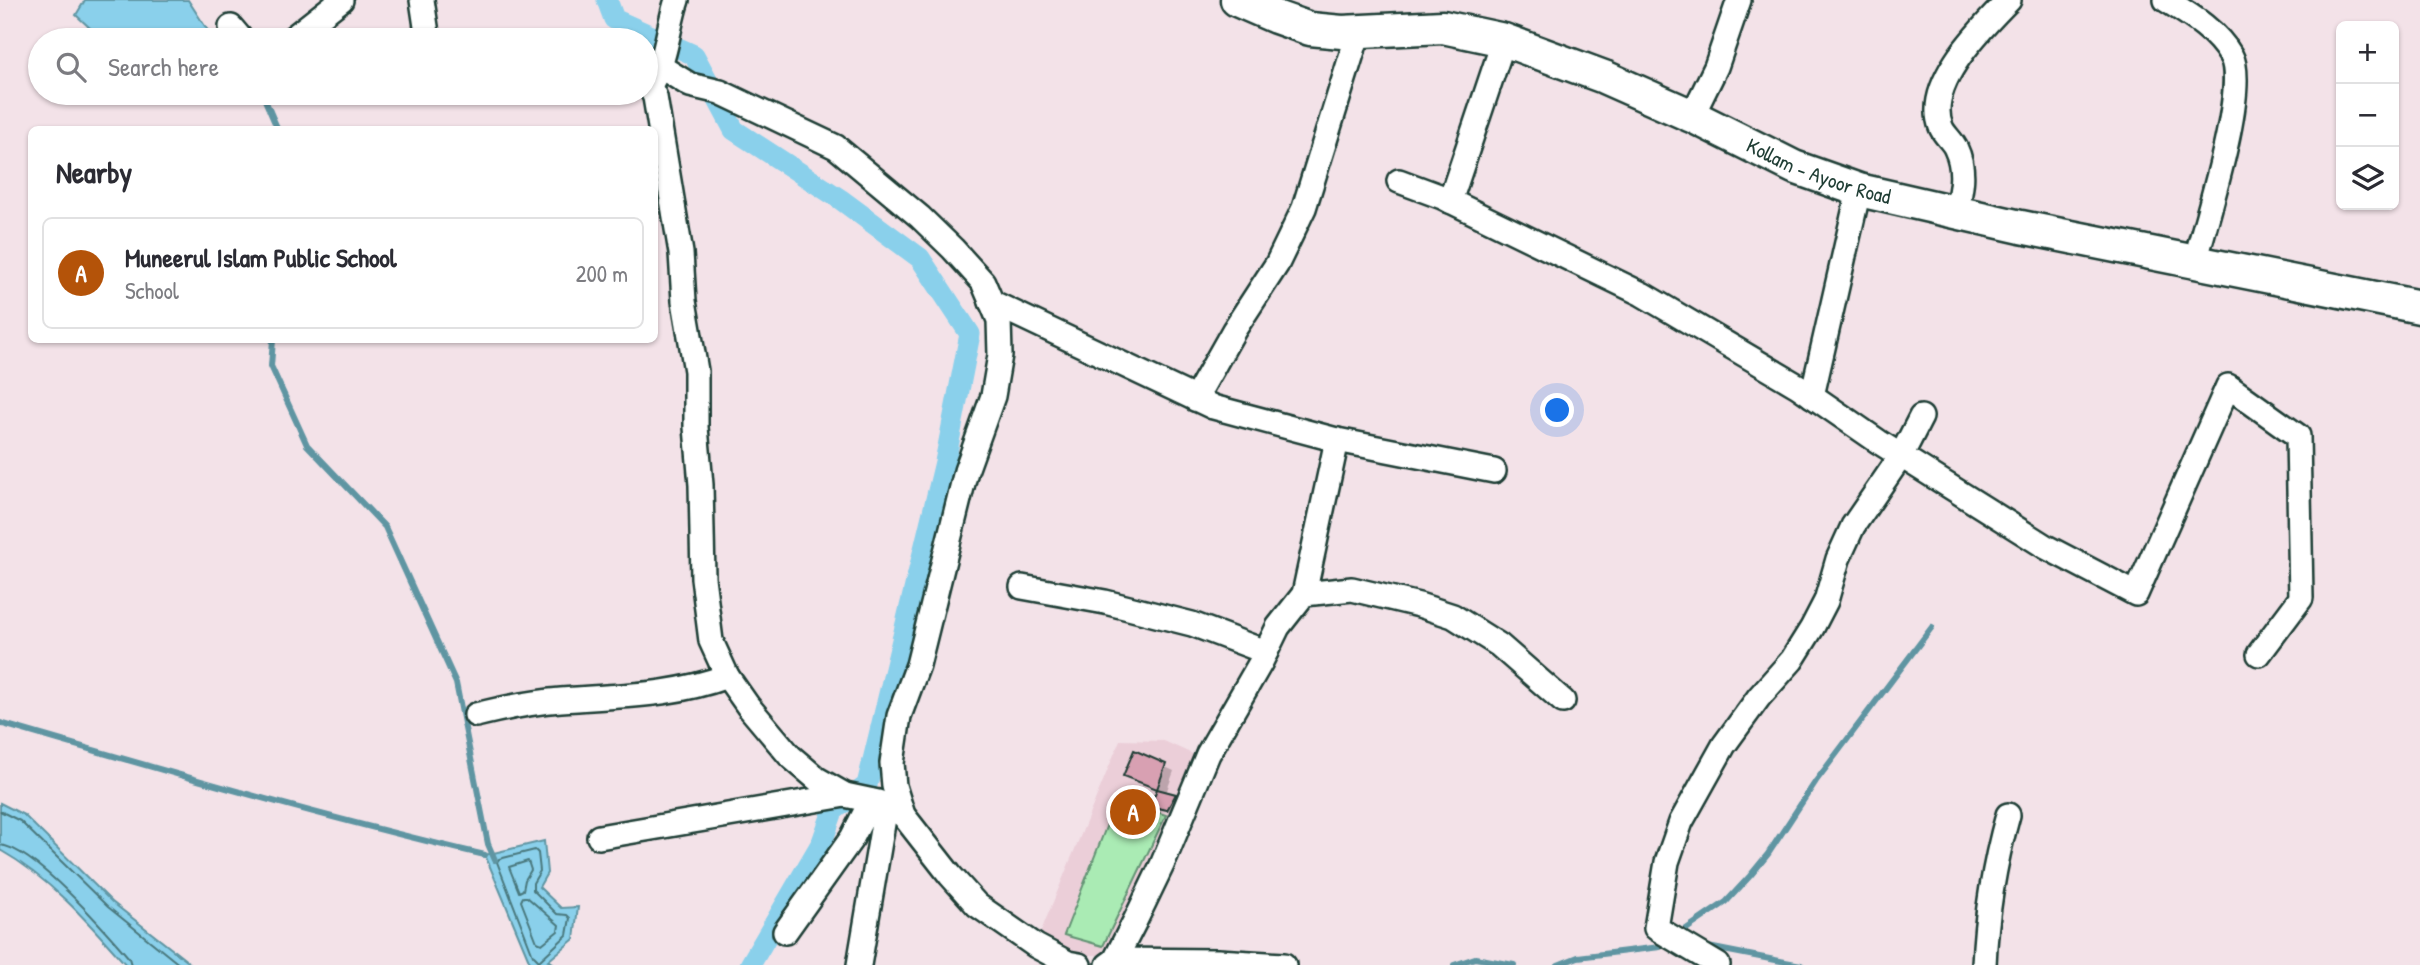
<!DOCTYPE html>
<html lang="en">
<head>
<meta charset="utf-8">
<style>
  :root { --surface:#fff; --page:#f7f7f7; --text:#2b2b33; --muted:#7c7c81; --line:#e1e1e2; --accent:#b45309 }
  body { margin:0; font-family:"Patrick Hand",sans-serif; background:var(--page); color:var(--text) }
  .controls { position:absolute; right:21px; top:21px; display:grid; overflow:hidden; border-radius:10px; box-shadow:0 2px 5px #0004 }
  .controls button { width:63px; height:63px; display:grid; place-items:center; padding:0; border:0; border-bottom:2px solid var(--line); background:var(--surface); color:var(--text); font:35px sans-serif }
  .you { position:absolute; left:1558px; top:411px; width:24px; height:24px; margin:-18px; border:5px solid #fff; border-radius:50%; background:#1a73e8; box-shadow:0 0 0 10px #1a73e833 }
  .badge { display:grid; place-items:center; width:46px; height:46px; border-radius:50%; background:var(--accent); color:#fff; font-size:23px; font-weight:700 }
  .pin { position:absolute; translate:-50% -50%; border:4px solid #fff; box-shadow:0 2px 7px #0006 }
  .list { margin:0; padding:0; list-style:none }
  h2 { display:flex; justify-content:space-between; align-items:center; height:91px; margin:0; padding:0 28px; font-size:30px }
  h2 small { font-size:23px; font-weight:400; color:var(--muted) }
  .list li { display:grid; grid-template-columns:46px 1fr auto; gap:21px; align-items:center; box-sizing:border-box; height:112px; margin:0 14px 14px; padding:0 14px; border:2px solid var(--line); border-radius:10px }
  .list b { display:block; font-size:26px; white-space:nowrap }
  .list p { margin:0; font-size:23px; white-space:nowrap; color:var(--muted) }
  .list em { font-size:23px; font-style:normal; color:var(--muted) }
  .icon { flex:none; width:38px; height:38px; fill:none; stroke:currentColor; stroke-width:2; stroke-linecap:round; stroke-linejoin:round }
  .map { position:relative; flex:none; width:2420px; height:965px; overflow:hidden }
  .search { position:absolute; background:var(--surface); box-shadow:0 2px 5px #0004; left:28px; top:28px; width:630px; height:77px; display:flex; align-items:center; gap:18px; box-sizing:border-box; padding:0 24px; border-radius:38px; color:var(--muted); font-size:26px }
  .panel { position:absolute; background:var(--surface); box-shadow:0 2px 5px #0004; left:28px; top:126px; width:630px; height:217px; border-radius:10px }
  .map>svg:first-child { display:block }
  .built { fill:#ebced8 }
  .green { fill:#aaebb4; stroke:#649474; stroke-width:2 }
  .water { fill:#8ad0eb; stroke:#5f95a2; stroke-width:2 }
  .shadow { fill:#0003 }
  .lines { fill:none; stroke-linecap:round; stroke-linejoin:round }
  .shore { stroke:#4a787d; stroke-width:2 }
  .stream { stroke:#5f95a2; stroke-width:6 }
  .canal { stroke:#8ad0eb; stroke-width:21 }
  .building { fill:#d8a0b2; stroke:#1f3d34; stroke-width:2 }
  .street-casing { stroke:#1f3d34; stroke-width:28 }
  .secondary-casing { stroke:#1f3d34; stroke-width:37 }
  .street { stroke:#fff; stroke-width:23 }
  .secondary { stroke:#fff; stroke-width:32 }
  .labels { text-anchor:middle; stroke-width:5; stroke-linejoin:round; paint-order:stroke }
  .street-label { font-size:21px; fill:#1f3d34; stroke:#fff }
</style>
</head>
<body>
<div class="map">
<svg width="2420" height="965" viewBox="0 0 2420 965">
  <rect width="100%" height="100%" fill="#f3e2e8"/>
  <filter id="ink" filterUnits="userSpaceOnUse"><feTurbulence type="fractalNoise" baseFrequency=".0143" numOctaves="2"/><feDisplacementMap in="SourceGraphic" scale="14" xChannelSelector="R" yChannelSelector="G"/><feConvolveMatrix kernelMatrix="1 2 1 2 8 2 1 2 1" color-interpolation-filters="sRGB"/></filter>
  <g filter="url(#ink)">
    <path class="built" d="M 1120,740 L 1164,741 L 1199,757 L 1153,866 L 1106,955 L 1087,955 L 1054,945 L 1039,936 Z"/>
    <path class="green" d="M 1117,799 L 1166,815 L 1103,946 L 1064,935 Z"/>
    <g class="water">
      <path d="M 85,0 L 188,0 L 214,40 L 103,40 L 76,15 Z"/>
      <path d="M 0,803 L 24,815 L 112,902 L 192,965 L 126,965 C 89,923 50,878 0,850 Z"/>
      <path d="M 544,841 L 547,873 L 539,887 L 561,908 L 578,907 L 574,939 L 548,961 L 556,965 L 531,965 L 485,855 Z"/>
    </g>
    <path class="shadow" d="M 1135,753 L 1174,771 L 1166,793 L 1183,801 L 1176,814 L 1152,805 L 1159,790 L 1134,780 Z"/>
    <g class="lines">
      <g class="shore">
        <path d="M 0,811 L 20,821 L 108,907 L 180,965"/>
        <path d="M 0,845 C 34,848 106,931 129,958 L 131,965"/>
        <path d="M 535,850 L 538,853 L 540,871 L 533,883 L 533,890 L 557,914 L 567,915 L 570,918 L 567,935 L 539,961 L 533,955 L 497,862 L 499,859 Z"/>
        <path d="M 528,861 L 531,870 L 525,880 L 523,890 L 519,892 L 509,867 Z"/>
        <path d="M 523,897 L 527,897 L 559,925 L 558,931 L 542,944 L 537,942 L 521,901 Z"/>
      </g>
      <g class="stream">
        <path d="M 262,93 L 278,130"/>
        <path d="M 273,340 L 271,366 L 307,445 L 385,527 L 456,683 L 488,844 L 495,860"/>
        <path d="M 0,723 C 161,770 322,817 485,855"/>
        <path d="M 1676,936 L 1726,902 L 1750,876 L 1768,854 L 1816,781 L 1932,627"/>
        <path d="M 1703,946 L 1801,965"/>
        <path d="M 1454,965 L 1475,958 L 1514,965"/>
        <path d="M 1558,965 L 1578,957 L 1660,947 L 1667,942"/>
      </g>
      <path class="canal" d="M 607,0 L 614,19 L 694,55 L 734,130 L 840,199 L 920,258 L 970,334 L 945,462 L 867,785 L 833,811 L 822,842 L 750,965"/>
    </g>
    <g class="building">
      <path d="M 1134,750 L 1166,764 L 1157,789 L 1123,776 Z"/>
      <path d="M 1157,789 L 1176,794 L 1167,810 L 1150,806 Z"/>
    </g>
    <g class="lines">
      <g class="street-casing">
        <g id="street">
          <path d="M 422,0 L 428,40"/>
          <path d="M 2166,0 C 2190,15 2216,30 2231,56 C 2249,87 2205,223 2195,262"/>
          <path d="M 231,27 L 242,40"/>
          <path d="M 290,40 L 341,0"/>
          <path d="M 661,67 L 690,85 L 720,92 L 836,147 L 920,217 L 953,249 L 983,282 L 999,320 L 1000,355 L 993,396 L 966,471 L 918,665 L 899,716 L 892,763 L 894,786 L 903,815 L 950,875 L 977,905 L 1036,946 L 1068,963 L 1079,965"/>
          <path d="M 653,80 C 667,57 668,26 677,0"/>
          <path d="M 649,85 L 655,97 L 681,253 L 684,301 L 696,371 L 696,427 L 701,485 L 703,578 L 711,641 L 727,676 L 748,706 L 790,756 L 817,779 L 845,795 L 878,802 L 903,815"/>
          <path d="M 1692,116 L 1716,67 L 1739,0"/>
          <path d="M 1399,181 L 1442,197 L 1642,294 L 1798,386 L 1879,442 L 2046,547 L 2136,594 L 2228,386 L 2298,436 L 2301,598 L 2259,654"/>
          <path d="M 1450,201 L 1504,40"/>
          <path d="M 1956,212 C 1961,191 1966,170 1956,149 C 1953,141 1944,135 1941,127 C 1924,84 1982,28 2009,0"/>
          <path d="M 991,302 L 1213,407 L 1337,440 L 1494,471"/>
          <path d="M 1812,396 L 1859,190"/>
          <path d="M 1195,399 L 1234,330 L 1277,264 L 1304,208 L 1359,31"/>
          <path d="M 1022,587 L 1105,602 L 1192,624 L 1266,652"/>
          <path d="M 1304,594 L 1337,440"/>
          <path d="M 476,715 C 504,708 532,702 561,700 C 621,695 670,697 727,676"/>
          <path d="M 599,837 L 845,795"/>
          <path d="M 785,932 L 852,838 L 871,801"/>
          <path d="M 1115,960 L 1218,961 L 1284,965"/>
          <path d="M 859,965 L 886,806"/>
          <path d="M 1108,965 L 1115,960 L 1135,921 L 1162,865 L 1208,754 L 1261,662 L 1278,627 L 1304,594 L 1352,589 L 1419,605 L 1453,616 L 1499,645 L 1563,701"/>
          <path d="M 1718,965 L 1656,928 L 1667,862 L 1681,822 L 1724,745 L 1759,697 L 1792,660 L 1812,628 L 1826,601 L 1838,559 L 1853,526 L 1901,456 L 1921,417"/>
          <path d="M 1984,965 C 1986,914 1994,865 2008,815"/>
        </g>
      </g>
      <g class="secondary-casing">
        <g id="secondary">
          <path id="s1" d="M 1237,0 L 1276,17 L 1310,29 L 1342,32 L 1443,27 L 1504,40 L 1604,77 L 1692,116 L 1794,167 L 1859,190 L 2021,227 L 2420,307"/>
        </g>
      </g>
      <use href="#street" class="street"/>
      <use href="#secondary" class="secondary"/>
    </g>
  </g>
  <g class="labels">
    <g class="street-label">
      <text dy="7" stroke="none"><textPath href="#s1" startOffset="616">Kollam - Ayoor Road</textPath></text>
    </g>
  </g>
</svg>
<div class="controls">
<button>+</button>
<button>−</button>
<button><svg class="icon" aria-label="layers" viewBox="0 0 24 24"><path d="M12 4l9 5-9 5-9-5zM3 14l9 5 9-5"/></svg></button>
</div>
<div class="you"></div>
<div class="pin badge" style="left:1133px;top:812px">A</div>
<div class="search"><svg class="icon" aria-label="search" viewBox="0 0 24 24"><circle cx="10" cy="10" r="6"/><path d="M15 15l6 6"/></svg>Search here</div>
<section class="panel">
<h2>Nearby<small></small></h2>
<ul class="list">
<li><span class="badge">A</span><div><b>Muneerul Islam Public School</b><p>School</p></div><em>200 m</em></li>
</ul>
</section>
</div>
</body>
</html>
